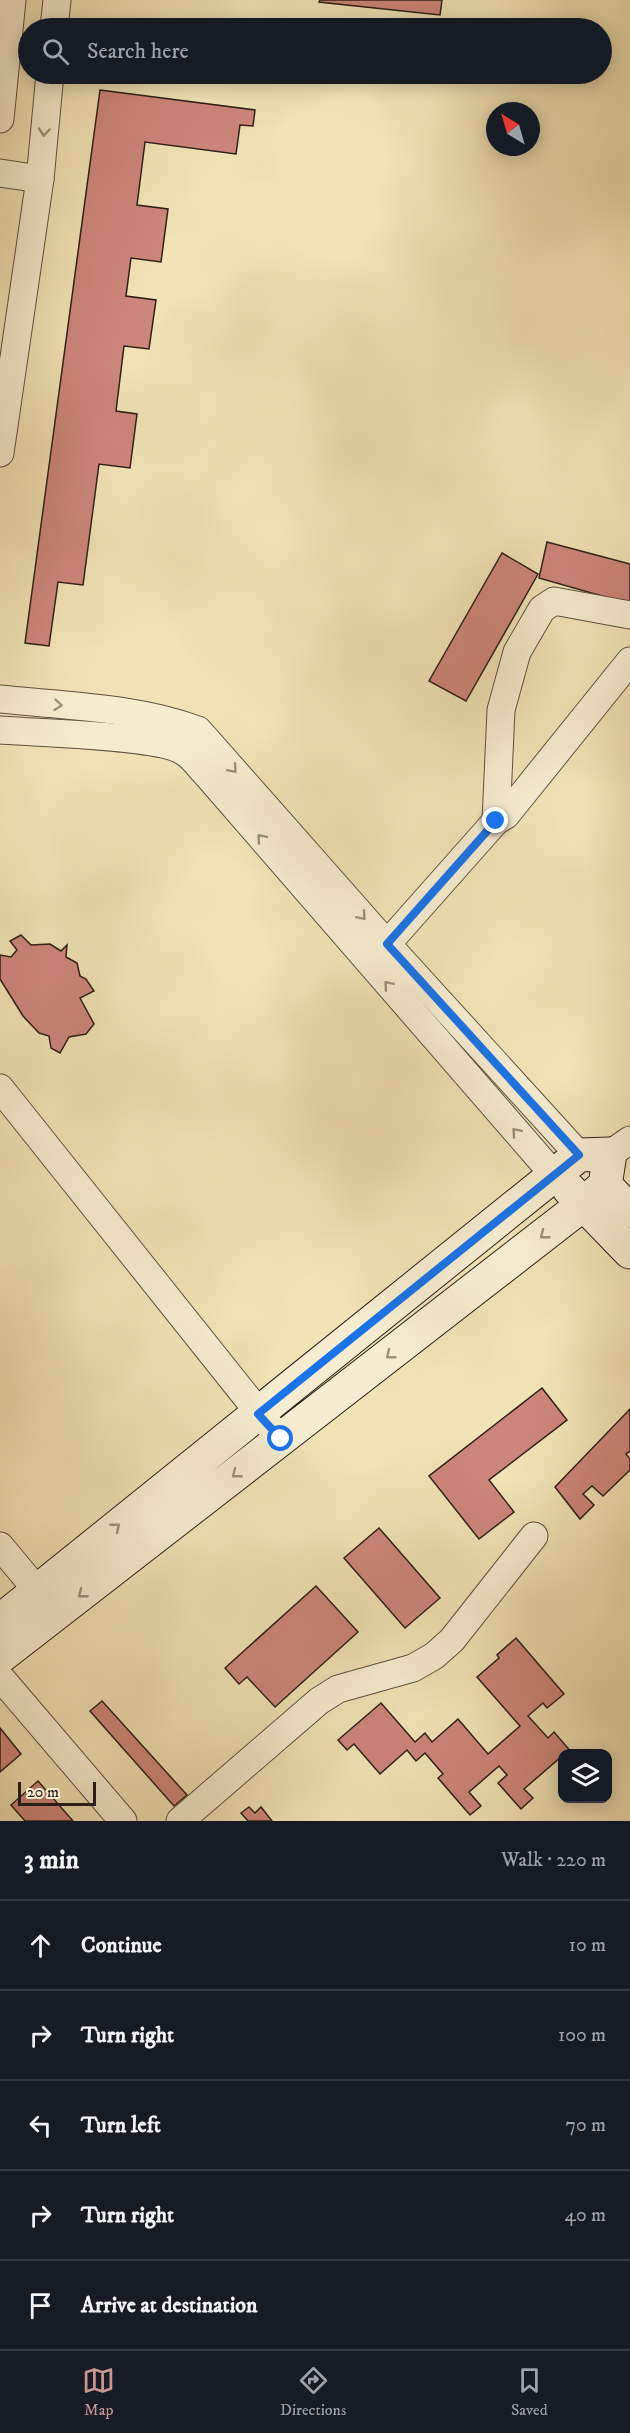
<!DOCTYPE html>
<html lang="en">
<head>
<meta charset="utf-8">
<style>
  :root { --surface:#171b24; --page:#20242c; --text:#f1f3f6; --muted:#9ea1a6; --line:#363941; --accent:#c59692 }
  body { margin:0; font-family:"IM FELL DW Pica",serif; background:var(--page); color:var(--text) }
  .controls { position:absolute; right:18px; bottom:18px; display:grid; overflow:hidden; border-radius:12px; box-shadow:0 3px 15px #0003 }
  .controls button { width:54px; height:54px; display:grid; place-items:center; padding:0; border:0; border-bottom:2px solid var(--line); background:var(--surface); color:var(--text); font:30px sans-serif }
  .compass { position:absolute; left:486px; top:102px; width:54px; height:54px; border-radius:50%; background:var(--surface); box-shadow:0 3px 15px #0003; rotate:323deg }
  .scale { position:absolute; left:18px; bottom:15px; width:78px; box-sizing:border-box; padding-left:6px; border:3px solid #2d1f18; border-top:0; font-size:16px; line-height:21px; white-space:nowrap; color:#2d1f18; -webkit-text-stroke:4px #f6edd0; paint-order:stroke }
  .stop { position:absolute; width:18px; height:18px; margin:-14px; border:4px solid #1a73e8; border-radius:50%; background:#fff }
  .stop.end { background:#1a73e8; border-color:#fff; box-shadow:0 2px 6px #0008 }
  .list { margin:0; padding:0; list-style:none }
  h2 { display:flex; justify-content:space-between; align-items:center; height:78px; margin:0; padding:0 24px; font-size:26px }
  h2 small { font-size:20px; font-weight:400; color:var(--muted) }
  .list li { display:grid; grid-template-columns:39px 1fr auto; gap:18px; align-items:center; box-sizing:border-box; height:90px; padding:0 24px; border-top:2px solid var(--line) }
  .list b { display:block; font-size:22px; white-space:nowrap }
  .list em { font-size:20px; font-style:normal; color:var(--muted) }
  .icon { flex:none; width:33px; height:33px; fill:none; stroke:currentColor; stroke-width:2; stroke-linecap:round; stroke-linejoin:round }
  .map { position:relative; flex:none; width:630px; height:1821px; overflow:hidden }
  .search { position:absolute; background:var(--surface); box-shadow:0 3px 15px #0003; left:18px; right:18px; top:18px; height:66px; display:flex; align-items:center; gap:15px; box-sizing:border-box; padding:0 21px; border-radius:33px; color:var(--muted); font-size:22px }
  .sheet { height:528px; background:var(--surface) }
  nav { display:flex; justify-content:space-around; align-items:center; box-sizing:border-box; height:84px; border-top:2px solid var(--line); background:var(--surface); font-size:16px; color:var(--muted) }
  nav a { display:grid; justify-items:center; gap:3px }
  nav .on { color:var(--accent) }
  .map>svg:first-child { display:block }
  .building { fill:#cd867b; stroke:#2d1f18; stroke-width:1.5 }
  .lines { fill:none; stroke-linecap:round; stroke-linejoin:round }
  .street-casing { stroke:#5e5040; stroke-width:29 }
  .secondary-casing { stroke:#2d1f18; stroke-width:35 }
  .street { stroke:#f6edd0; stroke-width:27 }
  .secondary { stroke:#f6edd0; stroke-width:33 }
  .oneway { stroke:#9c907d }
  .route { stroke:#1a73e8; stroke-width:8 }
</style>
</head>
<body>
<div class="map">
<svg width="630" height="1821" viewBox="0 0 630 1821">
  <rect width="100%" height="100%" fill="#f1e3b6"/>
  <filter id="stains"><feTurbulence type="fractalNoise" baseFrequency=".00333" numOctaves="4"/><feColorMatrix values="0 0 0 0 .2 0 0 0 0 .09 0 0 0 0 .02 0 0 0 .5 -.17"/></filter>
  <radialGradient id="worn" r=".72"><stop offset=".6" stop-color="#630" stop-opacity="0"/><stop offset="1" stop-color="#630" stop-opacity=".3"/></radialGradient>
  <g class="building">
    <path d="M 320,0 L 442,0 L 440,15 L 319,2 Z"/>
    <path d="M 100,90 L 255,110 L 253,126 L 240,125 L 236,154 L 145,142 L 137,205 L 168,209 L 161,262 L 131,258 L 126,296 L 156,300 L 149,349 L 124,346 L 116,411 L 137,414 L 130,468 L 99,464 L 83,585 L 58,582 L 49,646 L 25,643 Z"/>
    <path d="M 547,542 L 630,564 L 630,604 L 539,578 Z"/>
    <path d="M 502,553 L 538,574 L 466,701 L 429,681 Z"/>
    <path d="M 21,935 L 31,945 L 50,944 L 61,951 L 67,945 L 66,957 L 77,963 L 80,976 L 86,979 L 94,991 L 80,998 L 94,1024 L 86,1034 L 69,1037 L 60,1053 L 51,1048 L 49,1036 L 39,1033 L 23,1016 L 0,979 L 0,955 L 11,957 L 17,950 L 10,941 Z"/>
    <path d="M 542,1388 L 567,1420 L 489,1480 L 514,1512 L 479,1539 L 429,1476 Z"/>
    <path d="M 630,1409 L 630,1451 L 626,1454 L 630,1459 L 630,1470 L 603,1496 L 592,1486 L 583,1494 L 594,1505 L 580,1519 L 555,1487 Z"/>
    <path d="M 379,1528 L 440,1598 L 405,1628 L 344,1558 Z"/>
    <path d="M 316,1586 L 358,1632 L 275,1707 L 247,1677 L 239,1684 L 225,1668 Z"/>
    <path d="M 516,1638 L 564,1694 L 547,1708 L 543,1703 L 528,1716 L 548,1738 L 554,1732 L 573,1754 L 562,1754 L 562,1759 L 561,1757 L 524,1789 L 533,1798 L 521,1809 L 498,1783 L 507,1775 L 499,1766 L 469,1792 L 481,1806 L 470,1815 L 438,1778 L 443,1774 L 425,1753 L 416,1761 L 407,1750 L 380,1774 L 354,1744 L 347,1750 L 338,1740 L 381,1703 L 415,1742 L 425,1733 L 432,1742 L 458,1719 L 488,1754 L 520,1726 L 477,1677 L 499,1658 L 497,1655 Z"/>
    <path d="M 102,1701 L 187,1795 L 174,1806 L 90,1711 Z"/>
    <path d="M 0,1728 L 21,1754 L 0,1772 Z"/>
    <path d="M 38,1781 L 73,1821 L 25,1821 L 11,1805 Z"/>
    <path d="M 249,1807 L 255,1813 L 261,1807 L 272,1821 L 248,1821 L 241,1813 Z"/>
  </g>
  <g class="lines">
    <g class="street-casing">
      <g id="street">
        <path d="M 54,28 L 57,0"/>
        <path d="M 0,119 L 12,0"/>
        <path d="M 0,173 L 40,179"/>
        <path d="M 0,453 L 40,179 L 50,74"/>
        <path d="M 0,699 C 67,706 135,707 198,730 L 387,944 L 579,1155"/>
        <path d="M 0,730 C 35,733 161,735 184,752 C 193,757 200,768 207,775 L 555,1176"/>
        <path d="M 496,821 L 501,710 L 517,652 L 542,609 L 554,601 L 630,615"/>
        <path d="M 387,944 L 496,821 L 506,815 L 630,661"/>
        <path d="M 0,1088 L 272,1429"/>
        <path d="M 610,1154 L 630,1140"/>
        <path d="M 0,1546 L 51,1607"/>
        <path d="M 0,1677 L 123,1821"/>
        <path d="M 180,1821 L 319,1701 L 338,1689 L 413,1668 L 434,1656 L 452,1640 L 534,1536"/>
      </g>
    </g>
    <g class="secondary-casing">
      <g id="secondary">
        <path d="M 605,1185 L 630,1211"/>
        <path d="M 569,1189 L 630,1252"/>
        <path d="M 0,1621 L 579,1155 L 610,1154 L 605,1185 L 585,1203 L 0,1657"/>
      </g>
    </g>
    <use href="#street" class="street"/>
    <use href="#secondary" class="secondary"/>
  </g>
  <defs><path id="oneway-chevron" d="M-2-3.5L2.5 0L-2 3.5" fill="none" stroke-width="1.6" stroke-linecap="round" stroke-linejoin="round" transform="scale(1.5)"/></defs>
  <g class="oneway">
    <use href="#oneway-chevron" transform="translate(44 132) rotate(95)"/>
    <use href="#oneway-chevron" transform="translate(58 705) rotate(5)"/>
    <use href="#oneway-chevron" transform="translate(233 769) rotate(49)"/>
    <use href="#oneway-chevron" transform="translate(261 838) rotate(-130)"/>
    <use href="#oneway-chevron" transform="translate(362 916) rotate(49)"/>
    <use href="#oneway-chevron" transform="translate(388 985) rotate(-131)"/>
    <use href="#oneway-chevron" transform="translate(516 1132) rotate(-131)"/>
    <use href="#oneway-chevron" transform="translate(544 1235) rotate(142)"/>
    <use href="#oneway-chevron" transform="translate(390 1355) rotate(142)"/>
    <use href="#oneway-chevron" transform="translate(236 1474) rotate(142)"/>
    <use href="#oneway-chevron" transform="translate(116 1527) rotate(-39)"/>
    <use href="#oneway-chevron" transform="translate(82 1594) rotate(142)"/>
  </g>
  <g class="lines">
    <path class="route" d="M 281,1439 L 258,1414 L 579,1155 L 387,944 L 496,821"/>
  </g>
  <rect width="100%" height="100%" filter="url(#stains)"/>
  <rect width="100%" height="100%" fill="url(#worn)"/>
</svg>
<div class="controls">
<button><svg class="icon" aria-label="layers" viewBox="0 0 24 24"><path d="M12 4l9 5-9 5-9-5zM3 14l9 5 9-5"/></svg></button>
</div>
<svg class="compass" viewBox="-18 -18 36 36"><path d="M0-13l5 13h-10z" fill="#e53935"/><path d="M0 13l5-13h-10z" fill="#9ea1a6"/></svg>
<div class="scale">20 m</div>
<div class="stop" style="left:281px;top:1439px"></div>
<div class="stop end" style="left:496px;top:821px"></div>
<div class="search"><svg class="icon" aria-label="search" viewBox="0 0 24 24"><circle cx="10" cy="10" r="6"/><path d="M15 15l6 6"/></svg>Search here</div>
</div>
<section class="sheet">
<h2>3 min<small>Walk · 220 m</small></h2>
<ul class="list">
<li><svg class="icon" aria-label="ahead" viewBox="0 0 24 24"><path d="M12 20V5M6 11l6-6 6 6"/></svg><div><b>Continue</b></div><em>10 m</em></li>
<li><svg class="icon" aria-label="right" viewBox="0 0 24 24"><path d="M7 20v-9h11M14 6l5 5-5 5"/></svg><div><b>Turn right</b></div><em>100 m</em></li>
<li><svg class="icon" aria-label="left" viewBox="0 0 24 24"><path d="M17 20v-9H6M10 6l-5 5 5 5"/></svg><div><b>Turn left</b></div><em>70 m</em></li>
<li><svg class="icon" aria-label="right" viewBox="0 0 24 24"><path d="M7 20v-9h11M14 6l5 5-5 5"/></svg><div><b>Turn right</b></div><em>40 m</em></li>
<li><svg class="icon" aria-label="arrive" viewBox="0 0 24 24"><path d="M6 21V4h12l-3 4 3 4H6"/></svg><div><b>Arrive at destination</b></div></li>
</ul>
</section>
<nav>
<a class="on"><svg class="icon" aria-label="map" viewBox="0 0 24 24"><path d="M3 6l6-2 6 2 6-2v14l-6 2-6-2-6 2zM9 4v14M15 6v14"/></svg>Map</a>
<a><svg class="icon" aria-label="directions" viewBox="0 0 24 24"><path d="M12 3l9 9-9 9-9-9zM9 14v-3h6M13 9l2 2-2 2"/></svg>Directions</a>
<a><svg class="icon" aria-label="saved" viewBox="0 0 24 24"><path d="M7 4h10v16l-5-4-5 4z"/></svg>Saved</a>
</nav>
</body>
</html>
